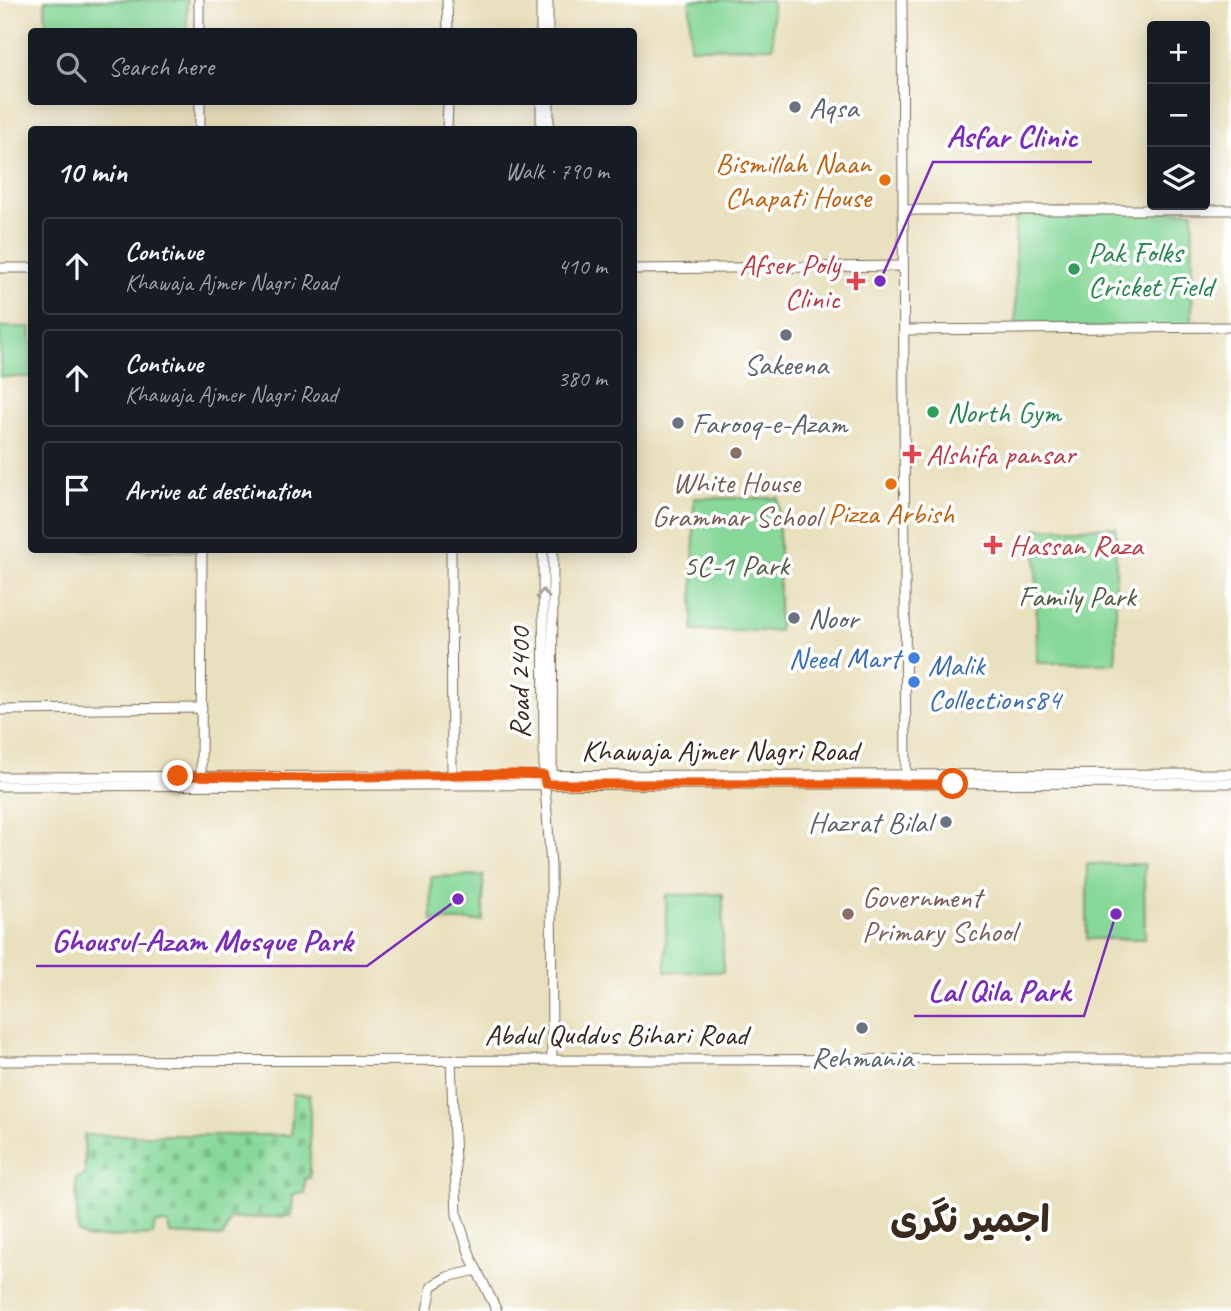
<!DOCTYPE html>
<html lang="en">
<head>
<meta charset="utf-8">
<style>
  :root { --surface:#171b24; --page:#242831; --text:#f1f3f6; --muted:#9ea1a6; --line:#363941 }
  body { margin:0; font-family:Caveat,"Playpen Sans Arabic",sans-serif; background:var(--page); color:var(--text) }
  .controls { position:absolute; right:21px; top:21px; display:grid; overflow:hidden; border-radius:7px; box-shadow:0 4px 18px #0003 }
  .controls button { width:63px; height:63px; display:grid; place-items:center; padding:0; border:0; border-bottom:2px solid var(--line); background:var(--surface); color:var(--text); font:35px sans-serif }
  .stop { position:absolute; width:21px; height:21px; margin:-16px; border:5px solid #ea580c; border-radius:50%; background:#fff }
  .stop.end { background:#ea580c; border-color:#fff; box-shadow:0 2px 7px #0008 }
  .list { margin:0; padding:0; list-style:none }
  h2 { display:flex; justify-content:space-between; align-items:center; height:91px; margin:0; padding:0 28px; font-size:30px }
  h2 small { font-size:23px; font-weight:400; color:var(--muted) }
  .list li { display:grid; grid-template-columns:46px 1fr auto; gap:21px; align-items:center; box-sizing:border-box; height:98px; margin:0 14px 14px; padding:0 14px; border:2px solid var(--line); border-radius:7px }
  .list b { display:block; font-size:26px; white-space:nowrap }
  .list p { margin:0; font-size:23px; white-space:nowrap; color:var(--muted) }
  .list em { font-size:23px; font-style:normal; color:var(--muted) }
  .icon { flex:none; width:38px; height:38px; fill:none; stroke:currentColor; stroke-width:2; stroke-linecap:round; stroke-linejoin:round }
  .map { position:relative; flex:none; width:1231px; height:1311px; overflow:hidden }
  .search { position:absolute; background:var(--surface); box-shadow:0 4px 18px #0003; left:28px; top:28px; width:609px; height:77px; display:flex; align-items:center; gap:18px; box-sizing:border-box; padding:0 24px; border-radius:7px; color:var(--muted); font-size:26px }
  .panel { position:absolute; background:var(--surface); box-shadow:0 4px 18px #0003; left:28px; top:126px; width:609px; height:427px; border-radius:7px }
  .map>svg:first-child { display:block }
  .green { fill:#87d899; stroke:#61815c; stroke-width:2 }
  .cemetery { fill:url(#cemetery-stones); stroke:#61815c; stroke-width:2 }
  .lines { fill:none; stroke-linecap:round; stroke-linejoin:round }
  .secondary-casing { stroke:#786a56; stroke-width:11 }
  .secondary { stroke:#fff; stroke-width:9 }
  .oneway { stroke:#a79f9a }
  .route { stroke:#ea580c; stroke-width:9 }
  .worship-dot { fill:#6b7280; stroke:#fff; stroke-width:2.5 }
  .food-dot { fill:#e8710a; stroke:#fff; stroke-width:2.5 }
  .leisure-dot { fill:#2e9e5b; stroke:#fff; stroke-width:2.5 }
  .health-dot { fill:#e0444e; stroke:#fff; stroke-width:2.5 }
  .education-dot { fill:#8d6e63; stroke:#fff; stroke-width:2.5 }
  .shop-dot { fill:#3f7fe0; stroke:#fff; stroke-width:2.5 }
  .labels { text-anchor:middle; stroke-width:7; stroke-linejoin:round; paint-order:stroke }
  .worship-label { font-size:30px; fill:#5b616d; stroke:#fff; text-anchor:start }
  .food-label { font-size:30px; fill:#c56008; stroke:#fff; text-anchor:end }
  .leisure-label { font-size:30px; fill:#27864d; stroke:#fff; text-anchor:start }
  .health-label { font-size:30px; fill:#be3a42; stroke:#fff; text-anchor:start }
  .education-label { font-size:30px; fill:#785e54; stroke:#fff }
  .park-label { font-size:30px; fill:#525e43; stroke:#fff }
  .shop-label { font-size:30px; fill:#366cbe; stroke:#fff; text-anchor:end }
  .street-label { font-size:30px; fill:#3b2a1e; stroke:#fff }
  .district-label { font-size:37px; font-weight:bold; fill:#3b2a1e; stroke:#fff }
  .leader { fill:none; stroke:#7b2cbf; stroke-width:2.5 }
  .callout-dot { fill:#7b2cbf; stroke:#fff; stroke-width:2.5 }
  .callout-label { font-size:32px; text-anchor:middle; font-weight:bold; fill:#7b2cbf; stroke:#fff; stroke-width:7; stroke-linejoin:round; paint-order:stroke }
</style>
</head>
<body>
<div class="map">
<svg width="1231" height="1311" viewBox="0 0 1231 1311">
  <defs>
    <pattern id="cemetery-stones" width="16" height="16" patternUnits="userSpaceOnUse" patternTransform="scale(1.75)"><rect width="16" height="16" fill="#87d899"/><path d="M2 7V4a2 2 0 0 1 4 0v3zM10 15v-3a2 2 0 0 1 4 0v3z" fill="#75ba83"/></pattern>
  </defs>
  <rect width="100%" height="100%" fill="#fff"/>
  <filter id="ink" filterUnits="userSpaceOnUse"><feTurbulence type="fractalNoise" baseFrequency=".0143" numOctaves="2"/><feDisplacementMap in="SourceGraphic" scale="14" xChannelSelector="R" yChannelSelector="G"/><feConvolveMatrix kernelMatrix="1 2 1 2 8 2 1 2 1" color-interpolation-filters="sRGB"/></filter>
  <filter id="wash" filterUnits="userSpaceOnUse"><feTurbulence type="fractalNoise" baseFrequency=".00686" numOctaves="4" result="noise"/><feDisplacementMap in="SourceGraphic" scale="28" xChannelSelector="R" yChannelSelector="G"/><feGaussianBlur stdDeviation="1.57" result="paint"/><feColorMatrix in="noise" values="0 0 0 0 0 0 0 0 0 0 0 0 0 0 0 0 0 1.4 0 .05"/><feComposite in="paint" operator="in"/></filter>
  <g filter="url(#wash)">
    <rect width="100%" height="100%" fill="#e9e0bd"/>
    <g class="green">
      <path d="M 45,0 L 187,0 L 187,31 L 46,31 Z"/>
      <path d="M 690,0 L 772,0 L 773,47 L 690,48 Z"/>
      <path d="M 1015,210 L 1193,211 L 1192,328 L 1016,329 Z"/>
      <rect x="0" y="327" width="31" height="50"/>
      <path d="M 694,498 L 779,498 L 779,631 L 693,631 Z"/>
      <path d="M 1116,527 L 1116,663 L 1037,663 L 1036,529 Z"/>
      <path d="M 43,550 L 202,550 L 202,551 Z"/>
      <path d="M 1087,864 L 1144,864 L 1145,939 L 1087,939 Z"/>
      <path d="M 483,875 L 483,921 L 432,921 L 431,877 Z"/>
      <path d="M 723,894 L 723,972 L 666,972 L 666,895 Z"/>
    </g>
    <path class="cemetery" d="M 293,1094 L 310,1095 L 310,1178 L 305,1178 L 305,1193 L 293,1194 L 292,1216 L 230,1219 L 223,1237 L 170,1234 L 168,1223 L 155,1224 L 153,1235 L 86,1238 L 78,1232 L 76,1178 L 85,1175 L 84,1135 L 291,1135 Z"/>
  </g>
  <g filter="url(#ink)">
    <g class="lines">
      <g class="secondary-casing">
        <g id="secondary">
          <path d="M 199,0 L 199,32"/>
          <path d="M 447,0 L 448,32"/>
          <path d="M 541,0 L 541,32"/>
          <path d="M 548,0 L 548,32"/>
          <path d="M 902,0 L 906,775"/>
          <path d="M 200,102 L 200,130"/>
          <path d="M 549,102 L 549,130"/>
          <path d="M 447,130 L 448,102"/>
          <path d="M 541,130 L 541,102"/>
          <path d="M 903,210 L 1231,210"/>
          <path d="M 0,268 L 32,268"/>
          <path d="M 634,269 L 903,266"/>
          <path d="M 904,330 L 1231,327"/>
          <path d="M 451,550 L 452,775"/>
          <path d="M 543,550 L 544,775 L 551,866 L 552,1058"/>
          <path d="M 0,710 L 202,708"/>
          <path d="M 0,777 L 1231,774"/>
          <path d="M 201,777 L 202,550"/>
          <path d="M 552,779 L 553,550"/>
          <path d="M 0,786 L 1231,783"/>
          <path d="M 451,1059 L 457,1215 L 471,1258 L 497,1311"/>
          <path d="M 0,1061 L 1231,1059"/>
          <path d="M 427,1311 L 432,1286 L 447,1277 L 477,1270"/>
        </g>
      </g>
      <use href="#secondary" class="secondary"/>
    </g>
    <defs><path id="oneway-chevron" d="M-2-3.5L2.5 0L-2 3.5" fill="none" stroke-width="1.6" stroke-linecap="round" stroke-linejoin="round" transform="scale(1.75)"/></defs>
    <use class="oneway" href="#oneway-chevron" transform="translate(543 594) rotate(-90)"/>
  </g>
  <g class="lines" filter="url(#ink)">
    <path class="route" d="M 178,776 L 307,778 L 512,774 L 544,775 L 545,784 L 953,784"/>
  </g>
  <g class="worship-dot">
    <circle cx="795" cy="107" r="7"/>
    <circle cx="786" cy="335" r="7"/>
    <circle cx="678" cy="423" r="7"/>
    <circle cx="794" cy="618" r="7"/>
    <circle cx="946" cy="822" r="7"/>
    <circle cx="862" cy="1028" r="7"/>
  </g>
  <g class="food-dot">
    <circle cx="885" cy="180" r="7"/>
    <circle cx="891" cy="484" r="7"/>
  </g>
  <g class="leisure-dot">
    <circle cx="1074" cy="269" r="7"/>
    <circle cx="933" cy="412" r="7"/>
  </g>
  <g class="health-dot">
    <path d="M852.5 270.5h7v7h7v7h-7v7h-7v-7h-7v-7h7z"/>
    <path d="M908.5 443.5h7v7h7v7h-7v7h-7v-7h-7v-7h7z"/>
    <path d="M989.5 534.5h7v7h7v7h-7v7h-7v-7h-7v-7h7z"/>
  </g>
  <g class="education-dot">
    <circle cx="736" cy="453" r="7"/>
    <circle cx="848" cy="914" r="7"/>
  </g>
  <g class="shop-dot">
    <circle cx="914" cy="658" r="7"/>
    <circle cx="914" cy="682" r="7"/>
  </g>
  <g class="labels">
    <g class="worship-label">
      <text x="809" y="117">Aqsa</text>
      <text x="786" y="374" text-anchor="middle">Sakeena</text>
      <text x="692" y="433">Farooq-e-Azam</text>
      <text x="808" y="628">Noor</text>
      <text x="932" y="832" text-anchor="end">Hazrat Bilal</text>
      <text x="862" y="1067" text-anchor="middle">Rehmania</text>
    </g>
    <g class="food-label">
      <text x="871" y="173">Bismillah Naan<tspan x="871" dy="34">Chapati House</tspan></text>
      <text x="891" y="523" text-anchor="middle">Pizza Arbish</text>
    </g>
    <g class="leisure-label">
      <text x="1088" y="262">Pak Folks<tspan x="1088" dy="34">Cricket Field</tspan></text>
      <text x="947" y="422">North Gym</text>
    </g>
    <g class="health-label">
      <text x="840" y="274" text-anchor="end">Afser Poly<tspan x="840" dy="34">Clinic</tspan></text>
      <text x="926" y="464">Alshifa pansar</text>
      <text x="1009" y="555">Hassan Raza</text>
    </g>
    <g class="education-label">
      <text x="736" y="492">White House<tspan x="736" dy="34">Grammar School</tspan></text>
      <text x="862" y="907" text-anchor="start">Government<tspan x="862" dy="34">Primary School</tspan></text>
    </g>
    <g class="park-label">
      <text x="736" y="575">5C-1 Park</text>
      <text x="1077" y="606">Family Park</text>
    </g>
    <g class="shop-label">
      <text x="900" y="668">Need Mart</text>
      <text x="928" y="675" text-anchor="start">Malik<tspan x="928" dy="34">Collections84</tspan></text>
    </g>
    <g class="street-label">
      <text transform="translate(519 683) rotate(-90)" y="10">Road 2400</text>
      <text x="720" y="760">Khawaja Ajmer Nagri Road</text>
      <text x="616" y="1044">Abdul Quddus Bihari Road</text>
    </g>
    <g class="district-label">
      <text x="970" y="1232">اجمیر نگری</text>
    </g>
  </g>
  <path class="leader" d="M880 281L933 162H1092M458 899L367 966H36M1116 914L1084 1016H914"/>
  <g class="callout-dot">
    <circle cx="880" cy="281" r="7"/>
    <circle cx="458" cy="899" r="7"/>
    <circle cx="1116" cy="914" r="7"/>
  </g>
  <g class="callout-label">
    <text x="1012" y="147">Asfar Clinic</text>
    <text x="202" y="951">Ghousul-Azam Mosque Park</text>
    <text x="999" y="1001">Lal Qila Park</text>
  </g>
</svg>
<div class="controls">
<button>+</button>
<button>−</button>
<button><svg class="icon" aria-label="layers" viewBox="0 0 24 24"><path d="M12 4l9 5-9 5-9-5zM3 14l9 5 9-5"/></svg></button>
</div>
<div class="stop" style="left:953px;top:784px"></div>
<div class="stop end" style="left:178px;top:776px"></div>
<div class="search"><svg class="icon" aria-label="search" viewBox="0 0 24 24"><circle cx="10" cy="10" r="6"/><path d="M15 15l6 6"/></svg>Search here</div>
<section class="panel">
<h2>10 min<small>Walk · 790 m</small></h2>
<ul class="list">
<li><svg class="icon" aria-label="ahead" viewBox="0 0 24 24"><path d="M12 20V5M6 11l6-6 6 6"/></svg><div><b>Continue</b><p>Khawaja Ajmer Nagri Road</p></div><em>410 m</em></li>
<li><svg class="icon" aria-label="ahead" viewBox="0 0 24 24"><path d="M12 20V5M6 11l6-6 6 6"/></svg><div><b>Continue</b><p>Khawaja Ajmer Nagri Road</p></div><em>380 m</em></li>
<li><svg class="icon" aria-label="arrive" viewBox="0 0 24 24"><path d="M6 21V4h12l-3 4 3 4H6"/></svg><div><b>Arrive at destination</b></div></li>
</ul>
</section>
</div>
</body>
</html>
